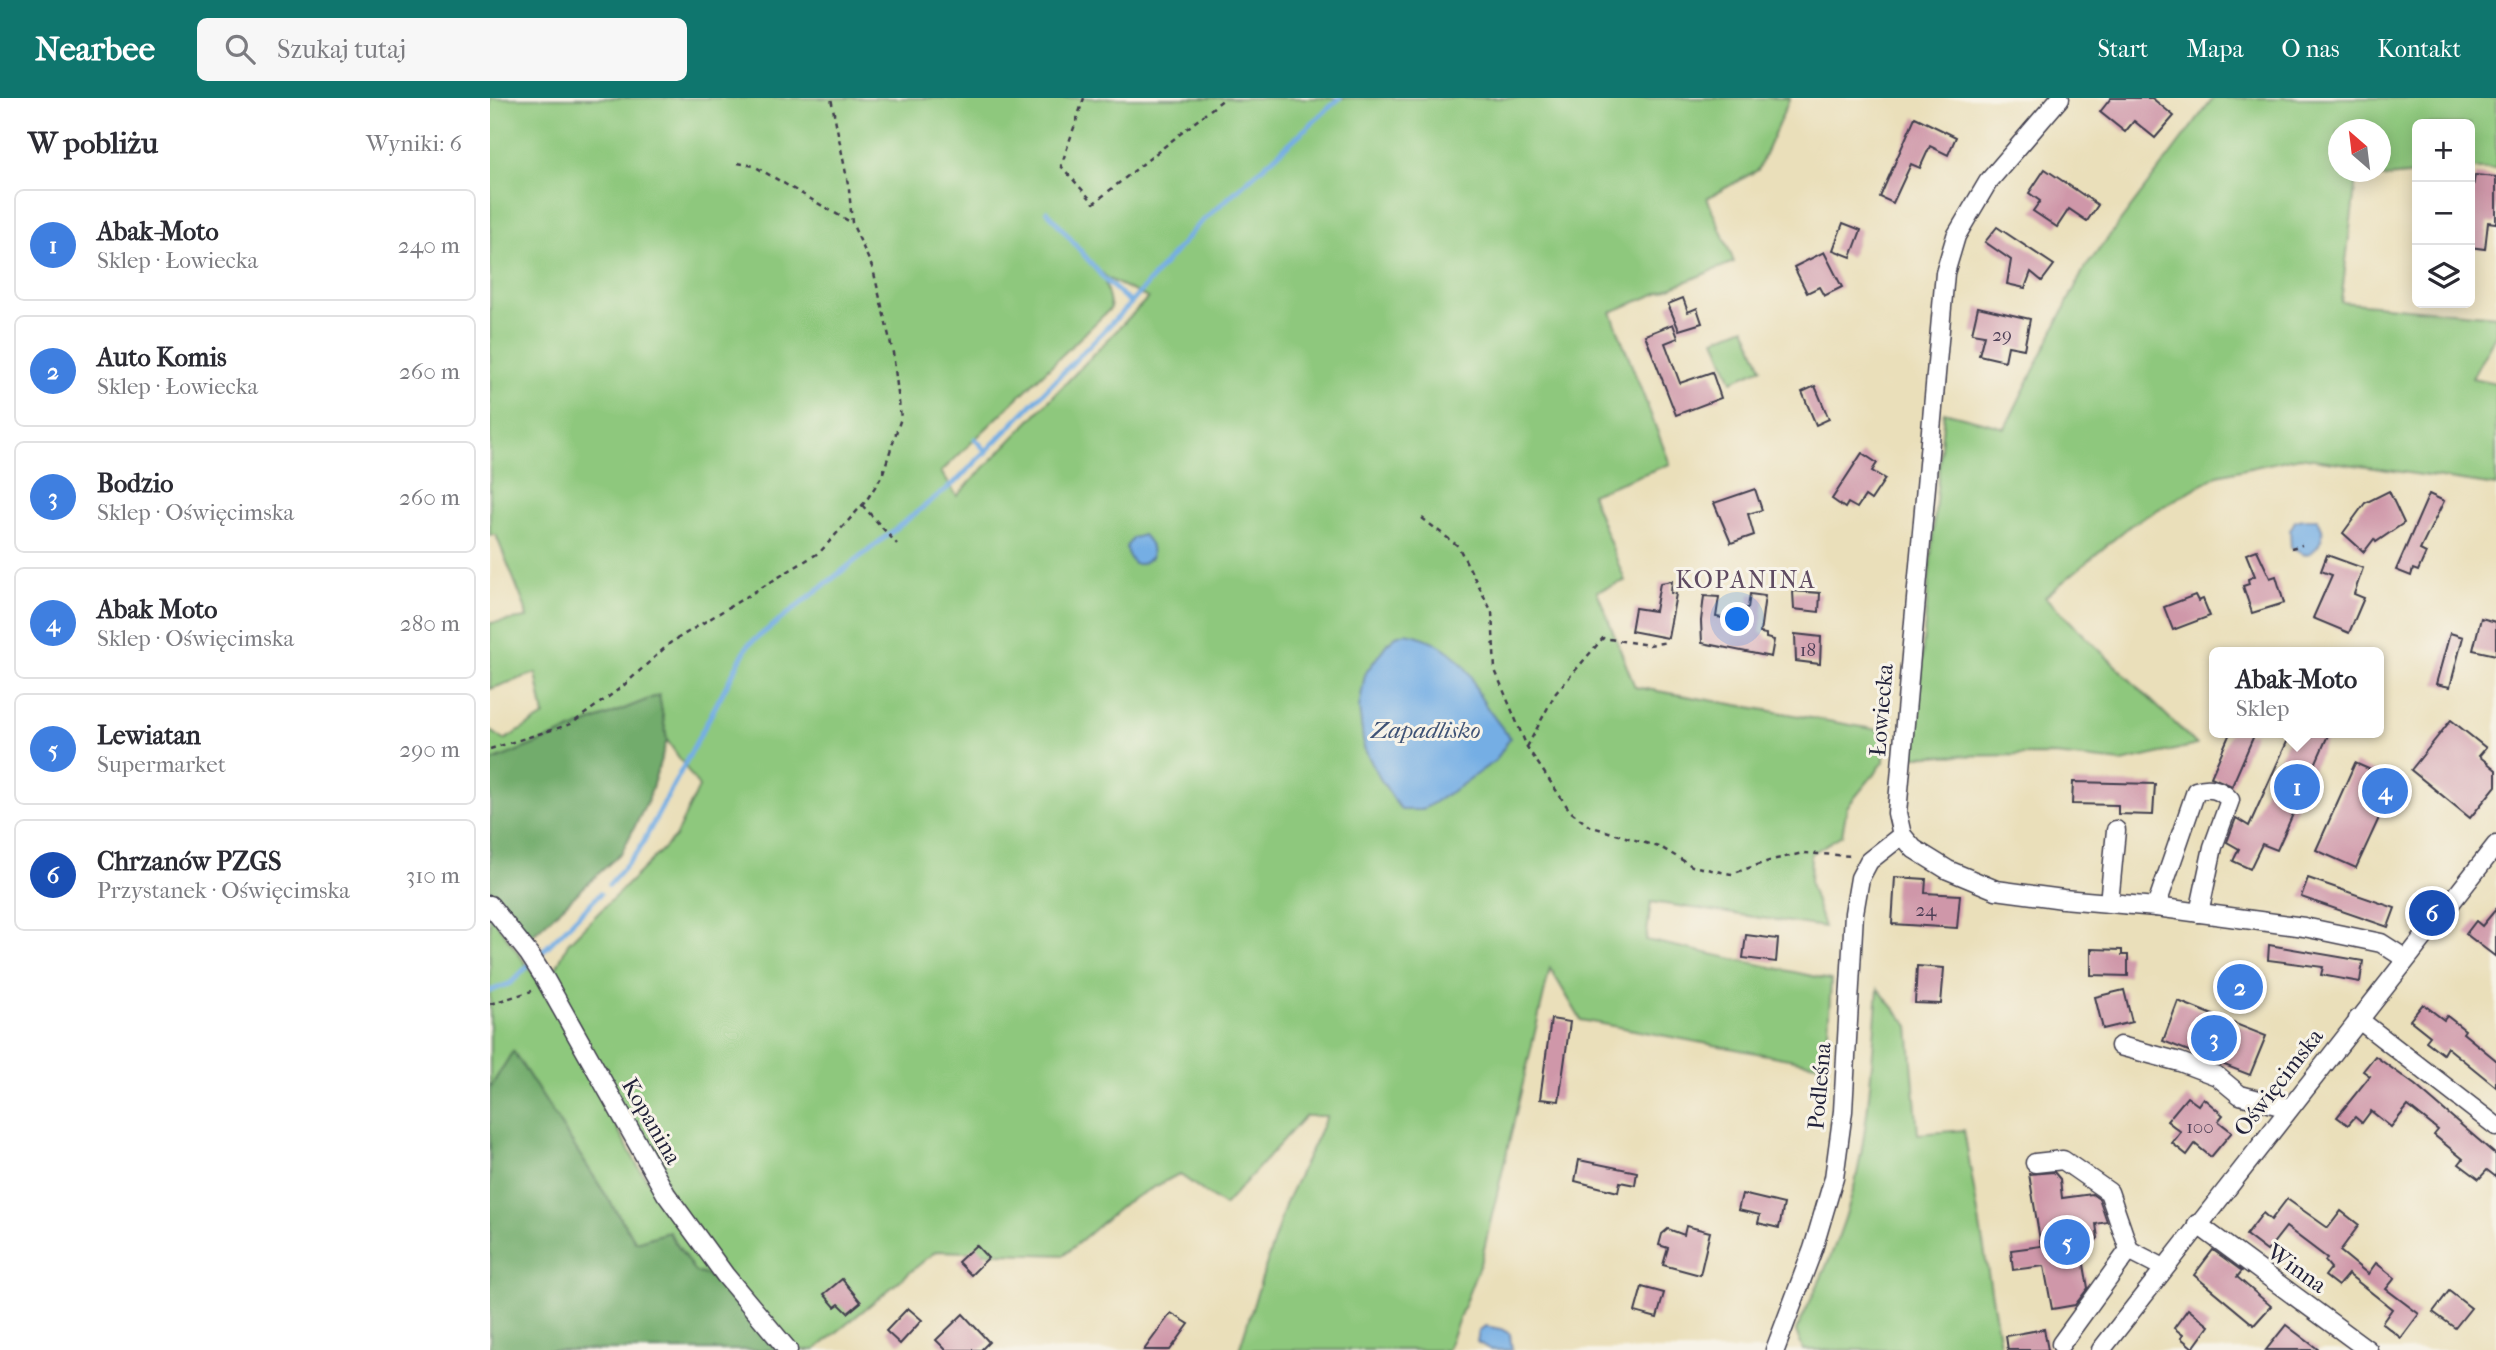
<!DOCTYPE html>
<html lang="pl">
<head>
<meta charset="utf-8">
<style>
  :root { --surface:#fff; --page:#f7f7f7; --text:#2b2b33; --muted:#7c7c81; --line:#e1e1e2; --accent:#0f766e }
  body { margin:0; font-family:"IM FELL French Canon",serif; background:var(--page); color:var(--text) }
  .controls { position:absolute; right:21px; top:21px; display:grid; overflow:hidden; border-radius:10px; box-shadow:0 4px 18px #0003 }
  .controls button { width:63px; height:63px; display:grid; place-items:center; padding:0; border:0; border-bottom:2px solid var(--line); background:var(--surface); color:var(--text); font:35px sans-serif }
  .compass { position:absolute; left:1838px; top:21px; width:63px; height:63px; border-radius:50%; background:var(--surface); box-shadow:0 4px 18px #0003; rotate:332deg }
  .you { position:absolute; left:1248px; top:522px; width:24px; height:24px; margin:-18px; border:5px solid #fff; border-radius:50%; background:#1a73e8; box-shadow:0 0 0 10px #1a73e833 }
  .badge { display:grid; place-items:center; width:46px; height:46px; border-radius:50%; background:var(--accent); color:#fff; font-size:23px; font-weight:700 }
  .pin { position:absolute; translate:-50% -50%; border:4px solid #fff; box-shadow:0 2px 7px #0006 }
  .popup { position:absolute; left:1719px; top:549px; width:175px; height:91px; box-sizing:border-box; display:grid; place-content:center; border-radius:10px; background:var(--surface); filter:drop-shadow(0 2px 5px #0005); font-size:23px; white-space:nowrap; color:var(--muted) }
  .popup b { font-size:26px; color:var(--text) }
  .popup::after { content:''; position:absolute; left:50%; top:100%; margin-left:-14px; border:14px solid transparent; border-top-color:var(--surface) }
  .list { margin:0; padding:0; list-style:none }
  h2 { display:flex; justify-content:space-between; align-items:center; height:91px; margin:0; padding:0 28px; font-size:30px }
  h2 small { font-size:23px; font-weight:400; color:var(--muted) }
  .list li { display:grid; grid-template-columns:46px 1fr auto; gap:21px; align-items:center; box-sizing:border-box; height:112px; margin:0 14px 14px; padding:0 14px; border:2px solid var(--line); border-radius:10px }
  .list b { display:block; font-size:26px; white-space:nowrap }
  .list p { margin:0; font-size:23px; white-space:nowrap; color:var(--muted) }
  .list em { font-size:23px; font-style:normal; color:var(--muted) }
  .icon { flex:none; width:38px; height:38px; fill:none; stroke:currentColor; stroke-width:2; stroke-linecap:round; stroke-linejoin:round }
  .map { position:relative; flex:none; width:2006px; height:1252px; overflow:hidden }
  header { display:flex; align-items:center; gap:42px; box-sizing:border-box; height:98px; padding:0 35px; background:var(--accent); color:#fff }
  header strong { font-size:33px }
  nav { display:flex; gap:38px; margin-inline-start:auto; font-size:24px }
  .search { width:490px; height:63px; background:var(--page); display:flex; align-items:center; gap:18px; box-sizing:border-box; padding:0 24px; border-radius:10px; color:var(--muted); font-size:26px }
  main { display:flex }
  aside { flex:1; background:var(--surface) }
  .map>svg:first-child { display:block }
  .green { fill:#8ec87d; stroke:#58755c; stroke-width:2; fill-rule:evenodd }
  .forest { fill:#72ac6c; stroke:#4a6754; stroke-width:2 }
  .water { fill:#74aee4; stroke:#4b6890; stroke-width:2 }
  .lines { fill:none; stroke-linecap:round; stroke-linejoin:round }
  .stream { stroke:#74aee4; stroke-width:5 }
  .building { fill:#cf97a9 }
  .minor-casing { stroke:#403e4e; stroke-width:21 }
  .path { stroke:#403e4e; stroke-width:2.5; stroke-dasharray:5 5; stroke-linecap:butt }
  .minor { stroke:#fff; stroke-width:18 }
  .labels { text-anchor:middle; stroke-width:6; stroke-linejoin:round; paint-order:stroke }
  .number-label { font-size:19px; fill:#4d3f56 }
  .street-label { font-size:23px; fill:#22223b; stroke:#f7f3e8 }
  .neighbourhood-label { font-size:24px; letter-spacing:2px; fill:#5f4b62; stroke:#f7f3e8 }
  .water-label { font-size:24px; font-style:italic; fill:#3f5376; stroke:#f7f3e8 }
</style>
</head>
<body>
<header>
<strong>Nearbee</strong>
<div class="search"><svg class="icon" aria-label="search" viewBox="0 0 24 24"><circle cx="10" cy="10" r="6"/><path d="M15 15l6 6"/></svg>Szukaj tutaj</div>
<nav><a>Start</a><a>Mapa</a><a>O nas</a><a>Kontakt</a></nav>
</header>
<main>
<aside>
<h2>W pobliżu<small>Wyniki: 6</small></h2>
<ul class="list">
<li><span class="badge" style="background:#3f7fe0">1</span><div><b>Abak-Moto</b><p>Sklep · Łowiecka</p></div><em>240 m</em></li>
<li><span class="badge" style="background:#3f7fe0">2</span><div><b>Auto Komis</b><p>Sklep · Łowiecka</p></div><em>260 m</em></li>
<li><span class="badge" style="background:#3f7fe0">3</span><div><b>Bodzio</b><p>Sklep · Oświęcimska</p></div><em>260 m</em></li>
<li><span class="badge" style="background:#3f7fe0">4</span><div><b>Abak Moto</b><p>Sklep · Oświęcimska</p></div><em>280 m</em></li>
<li><span class="badge" style="background:#3f7fe0">5</span><div><b>Lewiatan</b><p>Supermarket</p></div><em>290 m</em></li>
<li><span class="badge" style="background:#1a4fb4">6</span><div><b>Chrzanów PZGS</b><p>Przystanek · Oświęcimska</p></div><em>310 m</em></li>
</ul>
</aside>
<div class="map">
<svg width="2006" height="1252" viewBox="0 0 2006 1252">
  <rect width="100%" height="100%" fill="#f7f3e8"/>
  <filter id="ink" filterUnits="userSpaceOnUse"><feTurbulence type="fractalNoise" baseFrequency=".0143" numOctaves="2"/><feDisplacementMap in="SourceGraphic" scale="14" xChannelSelector="R" yChannelSelector="G"/><feConvolveMatrix kernelMatrix="1 2 1 2 8 2 1 2 1" color-interpolation-filters="sRGB"/></filter>
  <filter id="wash" filterUnits="userSpaceOnUse"><feTurbulence type="fractalNoise" baseFrequency=".00686" numOctaves="4" result="noise"/><feDisplacementMap in="SourceGraphic" scale="28" xChannelSelector="R" yChannelSelector="G"/><feGaussianBlur stdDeviation="1.57" result="paint"/><feColorMatrix in="noise" values="0 0 0 0 0 0 0 0 0 0 0 0 0 0 0 0 0 1.4 0 .05"/><feComposite in="paint" operator="in"/></filter>
  <g filter="url(#wash)">
    <rect width="100%" height="100%" fill="#eadfba"/>
    <g class="green">
      <path d="M 0,0 L 1300,0 L 1268,72 L 1217,100 L 1244,164 L 1121,214 L 1180,366 L 1101,396 L 1135,483 L 1107,493 L 1145,589 L 1395,633 L 1394,664 L 1357,709 L 1352,737 L 1321,756 L 1320,785 L 1334,829 L 1161,804 L 1156,842 L 1341,882 L 1336,968 L 1091,922 L 1060,870 L 992,1160 L 957,1252 L 749,1252 L 796,1104 L 837,1018 L 815,1018 L 734,1108 L 689,1076 L 636,1104 L 574,1157 L 446,1153 L 325,1252 L 281,1252 L 228,1181 L 205,1174 L 179,1134 L 146,1144 L 23,953 L 0,990 L 0,816 L 49,884 L 147,1067 L 218,1167 L 62,879 L 78,845 L 185,739 L 209,689 L 177,642 L 169,598 L 0,664 L 0,632 L 14,642 L 54,618 L 46,575 L 0,591 L 0,525 L 37,520 L 35,509 L 6,437 L 0,437 ZM 613,176 L 618,181 L 658,200 L 467,398 L 451,374 L 621,210 Z"/>
      <path d="M 1723,0 L 2006,0 L 2006,71 L 1980,71 L 1980,26 L 1927,26 L 1927,76 L 1866,82 L 1851,204 L 2006,218 L 2006,236 L 1982,280 L 2006,285 L 2006,388 L 1810,359 L 1728,377 L 1641,427 L 1555,499 L 1707,647 L 1632,664 L 1564,657 L 1423,658 L 1454,314 L 1515,330 L 1593,173 ZM 1848,32 L 1890,32 L 1890,74 L 1848,74 Z"/>
      <path d="M 1255,229 L 1272,270 L 1242,283 L 1225,241 Z"/>
      <path d="M 1388,891 L 1419,928 L 1428,1036 L 1474,1032 L 1511,1252 L 1313,1252 L 1306,1233 C 1328,1187 1352,1139 1364,1089 C 1380,1024 1382,956 1388,891 Z"/>
    </g>
    <g class="forest">
      <path d="M 169,597 L 177,642 L 158,702 L 132,754 L 38,841 L 0,795 L 0,664 Z"/>
      <path d="M 23,953 L 146,1144 L 178,1134 L 205,1174 L 228,1181 L 286,1252 L 0,1252 L 0,990 Z"/>
    </g>
    <g class="water">
      <path d="M 1813,421 L 1827,421 C 1838,434 1831,452 1815,457 L 1801,450 L 1800,432 L 1805,423 Z"/>
      <path d="M 653,437 C 660,444 663,450 661,460 L 652,466 L 644,466 L 638,457 L 636,449 L 643,440 Z"/>
      <path d="M 916,535 C 940,539 965,553 979,575 C 984,583 986,592 991,600 C 999,614 1010,627 1020,640 L 1006,662 L 970,688 L 932,712 L 911,712 L 889,679 L 874,650 L 869,610 L 875,576 L 896,547 L 906,538 Z"/>
      <path d="M 995,1228 L 1011,1231 L 1020,1236 L 1022,1252 L 1001,1252 L 987,1244 L 989,1233 Z"/>
    </g>
    <g class="lines">
      <g class="stream">
        <path d="M 557,113 L 616,183 L 641,205"/>
        <path d="M 485,341 L 497,354"/>
        <path d="M 119,787 L 149,752 L 258,547 L 469,381 L 641,205 L 707,128 L 850,0"/>
        <path d="M 0,893 L 21,885 L 110,796"/>
      </g>
    </g>
    <g id="blocks">
      <g class="building">
        <path d="M 1621,0 L 1662,0 L 1684,18 L 1665,40 L 1644,23 L 1635,34 L 1610,14 Z"/>
        <path d="M 1425,19 L 1466,39 L 1458,57 L 1440,48 L 1430,70 L 1421,66 L 1403,105 L 1390,99 Z"/>
        <path d="M 1555,71 L 1608,107 L 1597,123 L 1579,111 L 1567,129 L 1543,113 L 1550,103 L 1539,95 Z"/>
        <path d="M 1985,77 L 2006,79 L 2006,125 L 1998,124 L 1995,151 L 1980,149 L 1980,107 Z"/>
        <path d="M 1353,125 L 1371,132 L 1361,159 L 1343,152 Z"/>
        <path d="M 1507,129 L 1564,167 L 1552,183 L 1541,174 L 1535,190 L 1517,186 L 1521,162 L 1495,144 Z"/>
        <path d="M 1334,154 L 1352,189 L 1334,198 L 1329,189 L 1317,195 L 1304,169 Z"/>
        <path d="M 1193,200 L 1198,214 L 1207,210 L 1212,225 L 1189,232 L 1178,206 Z"/>
        <path d="M 1488,209 L 1540,221 L 1534,251 L 1518,248 L 1515,263 L 1489,257 L 1494,237 L 1482,235 Z"/>
        <path d="M 1183,226 L 1188,240 L 1175,245 L 1190,285 L 1222,274 L 1231,300 L 1186,317 L 1155,237 Z"/>
        <path d="M 1325,288 L 1339,321 L 1326,327 L 1312,294 Z"/>
        <path d="M 1372,355 L 1387,365 L 1382,373 L 1395,381 L 1381,402 L 1375,398 L 1367,410 L 1358,405 L 1355,410 L 1342,401 Z"/>
        <path d="M 1265,391 L 1272,412 L 1258,416 L 1264,437 L 1241,445 L 1224,405 Z"/>
        <path d="M 1899,393 L 1914,425 L 1886,444 L 1884,441 L 1874,454 L 1853,435 L 1875,405 Z"/>
        <path d="M 1939,396 L 1954,403 L 1930,452 L 1936,455 L 1928,473 L 1923,471 L 1921,478 L 1906,472 Z"/>
        <path d="M 1767,452 L 1780,480 L 1786,478 L 1794,505 L 1762,515 L 1753,488 L 1759,486 L 1758,481 L 1765,478 L 1756,456 Z"/>
        <path d="M 1837,457 L 1873,470 L 1864,496 L 1874,500 L 1859,535 L 1823,520 L 1842,477 L 1831,473 Z"/>
        <path d="M 1182,483 L 1181,495 L 1186,496 L 1178,540 L 1141,533 L 1145,510 L 1165,513 L 1170,485 Z"/>
        <path d="M 1303,493 L 1330,495 L 1329,514 L 1304,511 Z"/>
        <path d="M 1260,496 L 1275,498 L 1270,535 L 1276,536 L 1276,540 L 1284,542 L 1281,559 L 1212,545 L 1211,523 L 1214,498 L 1229,499 L 1226,519 L 1253,523 L 1254,510 L 1258,510 Z"/>
        <path d="M 1705,497 L 1708,503 L 1713,501 L 1720,518 L 1683,532 L 1674,509 Z"/>
        <path d="M 1991,520 L 2006,524 L 2006,557 L 1983,552 Z"/>
        <path d="M 1960,535 L 1973,539 L 1960,589 L 1946,586 Z"/>
        <path d="M 1305,536 L 1331,539 L 1330,566 L 1306,563 Z"/>
        <path d="M 1961,622 L 1996,650 L 1989,658 L 2006,672 L 2006,688 L 1980,720 L 1921,672 Z"/>
        <path d="M 1740,635 L 1765,635 L 1742,688 L 1721,679 Z"/>
        <path d="M 1801,635 L 1839,635 L 1787,752 L 1772,746 L 1760,771 L 1743,763 L 1749,751 L 1737,744 L 1746,720 L 1759,728 Z"/>
        <path d="M 1865,665 L 1906,683 L 1866,770 L 1826,752 Z"/>
        <path d="M 1583,684 L 1665,686 L 1663,717 L 1628,716 L 1628,707 L 1582,706 Z"/>
        <path d="M 1405,779 L 1436,781 L 1435,795 L 1470,797 L 1467,830 L 1402,826 Z"/>
        <path d="M 1818,780 L 1905,810 L 1898,829 L 1811,799 Z"/>
        <path d="M 2006,811 L 2006,859 L 1976,836 L 1986,823 L 1992,828 Z"/>
        <path d="M 1256,837 L 1288,841 L 1286,864 L 1253,860 Z"/>
        <path d="M 1779,847 L 1873,863 L 1870,884 L 1831,877 L 1833,869 L 1778,862 Z"/>
        <path d="M 1601,851 L 1632,852 L 1632,857 L 1638,857 L 1638,878 L 1601,877 Z"/>
        <path d="M 1427,868 L 1454,870 L 1451,906 L 1425,905 Z"/>
        <path d="M 1634,892 L 1642,924 L 1613,931 L 1605,899 Z"/>
        <path d="M 1688,903 L 1776,938 L 1760,977 L 1673,943 Z"/>
        <path d="M 1933,906 L 1954,922 L 1957,918 L 1975,932 L 1973,935 L 2006,962 L 2006,989 L 1957,949 L 1953,956 L 1936,943 L 1940,938 L 1920,922 Z"/>
        <path d="M 1061,921 L 1080,924 L 1069,1003 L 1050,1001 Z"/>
        <path d="M 1885,958 L 1925,987 L 2006,1057 L 2006,1079 L 1997,1072 L 1989,1081 L 1969,1066 L 1973,1061 L 1944,1037 L 1948,1032 L 1918,1008 L 1901,1029 L 1881,1013 L 1872,1025 L 1865,1019 L 1858,1027 L 1847,1019 L 1880,978 L 1873,973 Z"/>
        <path d="M 1697,999 L 1708,1007 L 1713,1000 L 1733,1017 L 1728,1023 L 1742,1034 L 1721,1059 L 1705,1046 L 1697,1057 L 1682,1045 L 1691,1034 L 1677,1023 Z"/>
        <path d="M 1089,1062 L 1147,1074 L 1145,1087 L 1130,1084 L 1128,1094 L 1085,1083 Z"/>
        <path d="M 1564,1074 L 1570,1081 L 1572,1100 L 1602,1096 L 1609,1101 L 1617,1124 L 1606,1126 L 1608,1140 L 1601,1148 L 1591,1149 L 1598,1190 L 1585,1207 L 1562,1211 L 1554,1168 L 1523,1172 L 1521,1152 L 1551,1148 L 1539,1076 Z"/>
        <path d="M 1252,1096 L 1294,1106 L 1289,1130 L 1268,1125 L 1270,1117 L 1248,1112 Z"/>
        <path d="M 1797,1101 L 1838,1130 L 1851,1113 L 1869,1127 L 1850,1153 L 1878,1176 L 1886,1165 L 1905,1180 L 1896,1191 L 1929,1216 L 1911,1240 L 1892,1225 L 1902,1211 L 1858,1176 L 1848,1188 L 1835,1178 L 1841,1170 L 1835,1163 L 1837,1160 L 1796,1129 L 1777,1153 L 1756,1137 L 1773,1115 L 1781,1122 Z"/>
        <path d="M 1196,1128 L 1220,1134 L 1210,1177 L 1173,1167 L 1178,1150 L 1169,1147 L 1172,1136 L 1178,1131 L 1194,1137 Z"/>
        <path d="M 486,1147 L 498,1160 L 481,1177 L 468,1164 Z"/>
        <path d="M 1723,1152 L 1752,1173 L 1747,1179 L 1781,1208 L 1764,1227 L 1704,1177 Z"/>
        <path d="M 352,1181 L 371,1204 L 358,1215 L 349,1206 L 345,1209 L 334,1196 Z"/>
        <path d="M 1152,1189 L 1174,1195 L 1167,1220 L 1145,1214 Z"/>
        <path d="M 1959,1193 L 1981,1210 L 1965,1230 L 1943,1214 Z"/>
        <path d="M 418,1210 L 432,1222 L 410,1246 L 396,1233 Z"/>
        <path d="M 1698,1211 L 1719,1228 L 1703,1250 L 1691,1240 L 1693,1237 L 1684,1230 Z"/>
        <path d="M 681,1215 L 699,1226 L 680,1252 L 654,1252 Z"/>
        <path d="M 473,1216 L 499,1244 L 491,1252 L 456,1252 L 446,1242 Z"/>
        <path d="M 1796,1227 L 1829,1252 L 1776,1252 Z"/>
        <path d="M 1554,1231 L 1558,1252 L 1518,1252 L 1516,1238 Z"/>
      </g>
    </g>
  </g>
  <g filter="url(#ink)">
    <use href="#blocks" fill-opacity="0" stroke="#403e4e" stroke-width="2"/>
    <g class="lines">
      <g class="minor-casing">
        <g id="minor">
          <path d="M 1570,0 L 1498,84 L 1466,138 L 1455,175 L 1407,715 L 1412,737 L 1424,751 L 1458,772 L 1506,792 L 1573,801 L 1666,809 L 1814,829 L 1891,845 L 1916,861"/>
          <path d="M 1619,805 L 1626,732"/>
          <path d="M 0,807 L 39,856 L 55,881 L 176,1096 L 235,1177 L 298,1252"/>
          <path d="M 1666,809 L 1706,693 C 1720,688 1730,691 1740,702 L 1723,749 L 1709,815"/>
          <path d="M 1868,921 L 2006,1028"/>
          <path d="M 1630,948 L 1690,964 L 1727,978 L 1750,997 L 1798,1010"/>
          <path d="M 1545,1065 L 1573,1062 L 1619,1094 L 1639,1152"/>
          <path d="M 1707,1126 L 1878,1252"/>
          <path d="M 1571,1246 L 1639,1152 L 1674,1170"/>
          <path d="M 1285,1252 L 1323,1151 L 1344,1080 L 1353,1013 L 1364,815 L 1370,780 L 1379,763 L 1412,737"/>
          <path d="M 1611,1252 L 2006,747"/>
        </g>
      </g>
      <g class="path">
        <path d="M 594,0 L 571,68 L 604,105 L 735,0"/>
        <path d="M 248,65 L 264,68 L 362,125"/>
        <path d="M 372,407 L 407,446"/>
        <path d="M 932,420 L 968,448 L 1002,514 L 1005,572 L 1037,649 L 1080,713 L 1099,728 L 1172,750 L 1202,768 L 1241,776 L 1282,762 L 1313,755 L 1363,758"/>
        <path d="M 1801,450 L 1812,447"/>
        <path d="M 1037,649 L 1065,596 L 1113,540 L 1159,547 L 1178,544"/>
        <path d="M 0,651 L 81,626 L 132,589 L 180,545 L 330,454 L 376,403 L 392,378 L 411,320 L 403,255 L 383,171 L 362,125 L 359,91 L 341,0"/>
        <path d="M 0,906 L 42,893"/>
      </g>
      <use href="#minor" class="minor"/>
    </g>
  </g>
  <g class="labels">
    <g class="number-label">
      <text x="1512" y="243">29</text>
      <text x="1318" y="558">18</text>
      <text x="1436" y="818">24</text>
      <text x="1710" y="1035">100</text>
    </g>
    <g class="street-label">
      <text transform="translate(1391 612) rotate(-85)" y="8">Łowiecka</text>
      <text transform="translate(1788 984) rotate(-52)" y="8">Oświęcimska</text>
      <text transform="translate(1329 988) rotate(-85)" y="8">Podleśna</text>
      <text transform="translate(162 1023) rotate(60)" y="8">Kopanina</text>
      <text transform="translate(1807 1170) rotate(36)" y="8">Winna</text>
    </g>
    <g class="neighbourhood-label">
      <text x="1256" y="490">KOPANINA</text>
    </g>
    <g class="water-label">
      <text x="936" y="640">Zapadlisko</text>
    </g>
  </g>
</svg>
<div class="controls">
<button>+</button>
<button>−</button>
<button><svg class="icon" aria-label="layers" viewBox="0 0 24 24"><path d="M12 4l9 5-9 5-9-5zM3 14l9 5 9-5"/></svg></button>
</div>
<svg class="compass" viewBox="-18 -18 36 36"><path d="M0-13l5 13h-10z" fill="#e53935"/><path d="M0 13l5-13h-10z" fill="#7c7c81"/></svg>
<div class="you"></div>
<div class="pin badge" style="left:1807px;top:689px;background:#3f7fe0">1</div>
<div class="popup"><b>Abak-Moto</b>Sklep</div>
<div class="pin badge" style="left:1750px;top:889px;background:#3f7fe0">2</div>
<div class="pin badge" style="left:1724px;top:940px;background:#3f7fe0">3</div>
<div class="pin badge" style="left:1895px;top:693px;background:#3f7fe0">4</div>
<div class="pin badge" style="left:1577px;top:1144px;background:#3f7fe0">5</div>
<div class="pin badge" style="left:1942px;top:815px;background:#1a4fb4">6</div>
</div>
</main>
</body>
</html>
